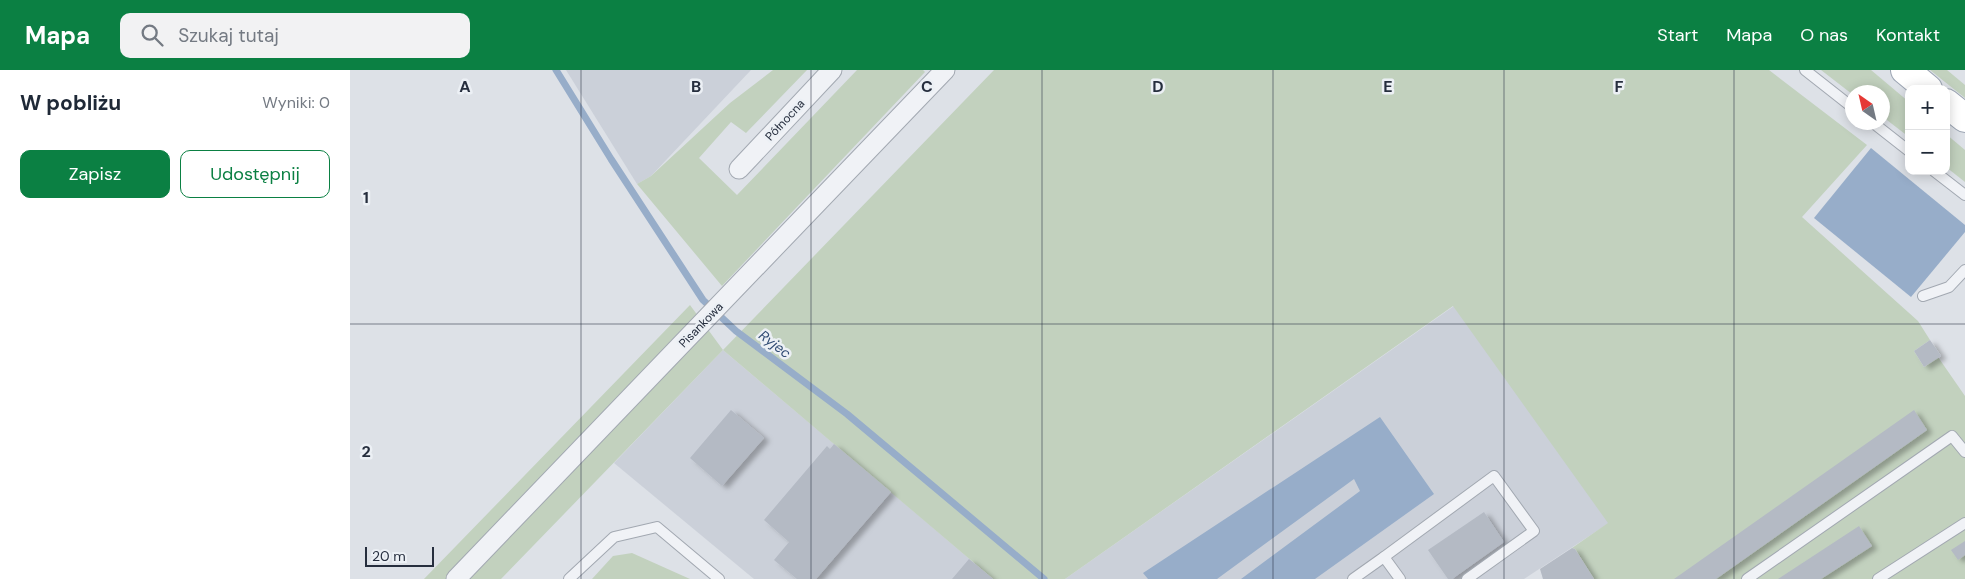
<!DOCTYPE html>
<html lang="pl">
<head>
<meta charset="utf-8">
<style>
  :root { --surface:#fff; --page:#f2f2f3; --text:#1f2937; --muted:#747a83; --line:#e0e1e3; --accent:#0b8043 }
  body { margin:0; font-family:"DM Sans",sans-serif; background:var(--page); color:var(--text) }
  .controls { position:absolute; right:15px; top:15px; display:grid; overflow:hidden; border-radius:10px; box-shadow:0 2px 12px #0003 }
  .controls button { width:45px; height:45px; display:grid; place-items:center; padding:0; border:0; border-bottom:1px solid var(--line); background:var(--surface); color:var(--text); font:25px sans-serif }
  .compass { position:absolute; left:1495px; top:15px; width:45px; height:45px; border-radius:50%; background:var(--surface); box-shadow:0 2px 12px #0003; rotate:326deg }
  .scale { position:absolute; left:15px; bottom:12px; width:69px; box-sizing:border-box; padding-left:5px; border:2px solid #262e3e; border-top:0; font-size:14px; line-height:18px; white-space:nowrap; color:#262e3e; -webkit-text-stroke:4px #ecf0f5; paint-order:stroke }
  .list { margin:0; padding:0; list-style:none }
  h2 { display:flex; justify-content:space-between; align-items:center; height:65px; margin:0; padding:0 20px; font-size:21px }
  h2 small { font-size:16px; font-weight:400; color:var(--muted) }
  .actions { display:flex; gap:10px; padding:15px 20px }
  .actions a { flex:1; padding:11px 0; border:1px solid var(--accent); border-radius:10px; text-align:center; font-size:18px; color:var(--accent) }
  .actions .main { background:var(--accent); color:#fff }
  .icon { flex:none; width:28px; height:28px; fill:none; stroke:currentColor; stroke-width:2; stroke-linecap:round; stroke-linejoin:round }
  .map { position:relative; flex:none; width:1615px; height:509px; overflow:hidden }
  header { display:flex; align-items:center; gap:30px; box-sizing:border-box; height:70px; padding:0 25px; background:var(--accent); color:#fff }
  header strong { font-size:24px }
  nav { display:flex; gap:28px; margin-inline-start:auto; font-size:18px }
  .search { width:350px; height:45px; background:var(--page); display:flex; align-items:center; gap:12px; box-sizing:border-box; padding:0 18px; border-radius:10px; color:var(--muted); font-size:19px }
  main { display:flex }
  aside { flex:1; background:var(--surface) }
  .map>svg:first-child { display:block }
  .built { fill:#cbd0d9 }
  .green { fill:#c2d1be }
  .water { fill:#97adc9 }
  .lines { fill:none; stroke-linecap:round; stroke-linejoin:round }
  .stream { stroke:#97adc9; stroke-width:7 }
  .building { fill:#b4bac4; filter:url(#shadow) }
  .lane-casing { stroke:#a2a8b1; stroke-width:12 }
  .street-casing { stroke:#a2a8b1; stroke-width:21 }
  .primary-casing { stroke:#9ca5b3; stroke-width:30 }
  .lane { stroke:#f0f2f6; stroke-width:10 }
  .street { stroke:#f0f2f6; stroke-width:19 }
  .primary { stroke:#fff; stroke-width:28 }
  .grid { fill:none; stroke:#262e3e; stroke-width:1; stroke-opacity:0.55 }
  .labels { text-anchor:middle; stroke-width:5; stroke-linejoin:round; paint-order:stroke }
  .street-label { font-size:12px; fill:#262e3e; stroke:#ecf0f5 }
  .water-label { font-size:14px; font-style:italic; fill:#304b73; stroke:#ecf0f5 }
  .grid-label { font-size:16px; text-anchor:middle; font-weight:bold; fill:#262e3e; stroke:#ecf0f5; stroke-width:5; stroke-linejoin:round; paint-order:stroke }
</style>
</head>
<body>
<header>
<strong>Mapa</strong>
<div class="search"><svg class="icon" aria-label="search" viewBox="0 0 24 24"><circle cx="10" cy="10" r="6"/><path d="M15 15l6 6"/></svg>Szukaj tutaj</div>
<nav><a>Start</a><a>Mapa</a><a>O nas</a><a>Kontakt</a></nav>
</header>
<main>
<aside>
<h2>W pobliżu<small>Wyniki: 0</small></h2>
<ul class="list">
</ul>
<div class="actions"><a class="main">Zapisz</a><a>Udostępnij</a></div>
</aside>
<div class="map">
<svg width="1615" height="509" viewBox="0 0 1615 509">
  <defs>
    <filter id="shadow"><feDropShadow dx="5.5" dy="3" stdDeviation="2.5" flood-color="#0004"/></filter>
  </defs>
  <rect width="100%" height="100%" fill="#dde1e7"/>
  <g class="built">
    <path d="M 216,0 L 401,0 L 301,106 L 287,114 Z"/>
    <path d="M 1104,236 L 1259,453 L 1174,509 L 715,509 Z"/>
    <path d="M 373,280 L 541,422 L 643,509 L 404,509 L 264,393 Z"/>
  </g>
  <g class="green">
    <path d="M 423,0 L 457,0 L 396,63 L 381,52 L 349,88 L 387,125 L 507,0 L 573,0 L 575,2 L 372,216 L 287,114 L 301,106 L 380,33 Z"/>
    <path d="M 644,0 L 1419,0 L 1517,75 L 1452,147 L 1568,251 L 1580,270 L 1564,281 L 1574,297 L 1588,287 L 1615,326 L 1615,509 L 1244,509 L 1225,479 L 1222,478 L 1258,453 L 1103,236 L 715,509 L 643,509 L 373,280 L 151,509 L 74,509 L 340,235 L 373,280 Z"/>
    <path d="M 1471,0 L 1521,0 L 1559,32 L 1559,67 L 1533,47 L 1532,22 L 1502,24 Z"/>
    <path d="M 1580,0 L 1597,0 L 1615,15 L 1615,28 Z"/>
    <path d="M 1596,64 L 1615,80 L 1615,112 L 1596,97 Z"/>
    <path d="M 282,483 L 340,509 L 242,509 L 263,486 Z"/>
  </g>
  <g class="water">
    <path d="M 1521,78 L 1615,155 L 1615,162 L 1561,227 L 1464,148 Z"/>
    <path d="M 1030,347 L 1084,424 L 965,509 L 891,509 L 1010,421 L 1004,409 L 867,509 L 798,509 L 793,503 Z"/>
  </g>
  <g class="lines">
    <path class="stream" d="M 206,0 L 261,89 L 353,230 L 386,261 L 497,344 L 694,509"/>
  </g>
  <g class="building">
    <path d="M 1580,270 L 1591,286 L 1574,297 L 1564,281 Z"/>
    <path d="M 381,340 L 414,368 L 372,416 L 340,388 Z"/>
    <path d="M 1564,340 L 1577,360 L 1366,509 L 1324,509 Z"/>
    <path d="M 484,374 L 541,422 L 466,509 L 447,509 L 424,490 L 439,472 L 414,450 L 477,376 L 480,379 Z"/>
    <path d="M 1134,442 L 1154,472 L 1102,509 L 1098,509 L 1078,480 Z"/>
    <path d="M 1509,456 L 1522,476 L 1471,509 L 1428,509 Z"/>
    <path d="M 1615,471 L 1615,485 L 1608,490 L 1601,480 Z"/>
    <path d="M 1222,478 L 1225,479 L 1244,509 L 1193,509 L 1190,499 Z"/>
    <path d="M 619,489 L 643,509 L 602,509 Z"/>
  </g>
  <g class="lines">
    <g class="lane-casing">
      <g id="lane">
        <path d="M 1455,0 L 1502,37"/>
        <path d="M 1522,52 L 1559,81"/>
        <path d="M 1584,101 L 1615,125"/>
        <path d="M 1573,226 L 1599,217 L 1615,200"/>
        <path d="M 219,509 L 264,467 L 307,457 L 369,509"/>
        <path d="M 1003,509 L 1034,487"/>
        <path d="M 1050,509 L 1034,487 L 1144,406 L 1184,461 L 1117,509"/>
        <path d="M 1397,509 L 1602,366 L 1615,382"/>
        <path d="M 1528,509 L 1615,453"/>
      </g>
    </g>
    <g class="street-casing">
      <g id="street">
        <path d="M 389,99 L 482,0"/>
        <path d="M 106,509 L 595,0"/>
      </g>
    </g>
    <g class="primary-casing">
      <g id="primary">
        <path d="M 1555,0 L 1578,19"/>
        <path d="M 1596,33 L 1615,48"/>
      </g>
    </g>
    <use href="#lane" class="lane"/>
    <use href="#street" class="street"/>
    <use href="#primary" class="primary"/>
  </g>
  <path class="grid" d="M 231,0 L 231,509M 461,0 L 461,509M 692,0 L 692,509M 923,0 L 923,509M 1154,0 L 1154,509M 1384,0 L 1384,509M 0,254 L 1615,254"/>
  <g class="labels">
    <g class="street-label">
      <text transform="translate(435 50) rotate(-47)" y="4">Północna</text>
      <text transform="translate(351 255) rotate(-46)" y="4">Pisankowa</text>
    </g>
    <g class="water-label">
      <text transform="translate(425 274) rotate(37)" y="5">Ryjec</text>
    </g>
  </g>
  <g class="grid-label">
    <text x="115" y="22">A</text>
    <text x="346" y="22">B</text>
    <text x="577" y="22">C</text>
    <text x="808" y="22">D</text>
    <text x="1038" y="22">E</text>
    <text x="1269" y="22">F</text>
    <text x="16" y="133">1</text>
    <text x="16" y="387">2</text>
  </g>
</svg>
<div class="controls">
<button>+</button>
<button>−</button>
</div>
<svg class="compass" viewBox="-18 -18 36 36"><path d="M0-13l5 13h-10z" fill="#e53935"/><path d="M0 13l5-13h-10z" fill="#747a83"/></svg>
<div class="scale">20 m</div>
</div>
</main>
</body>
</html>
